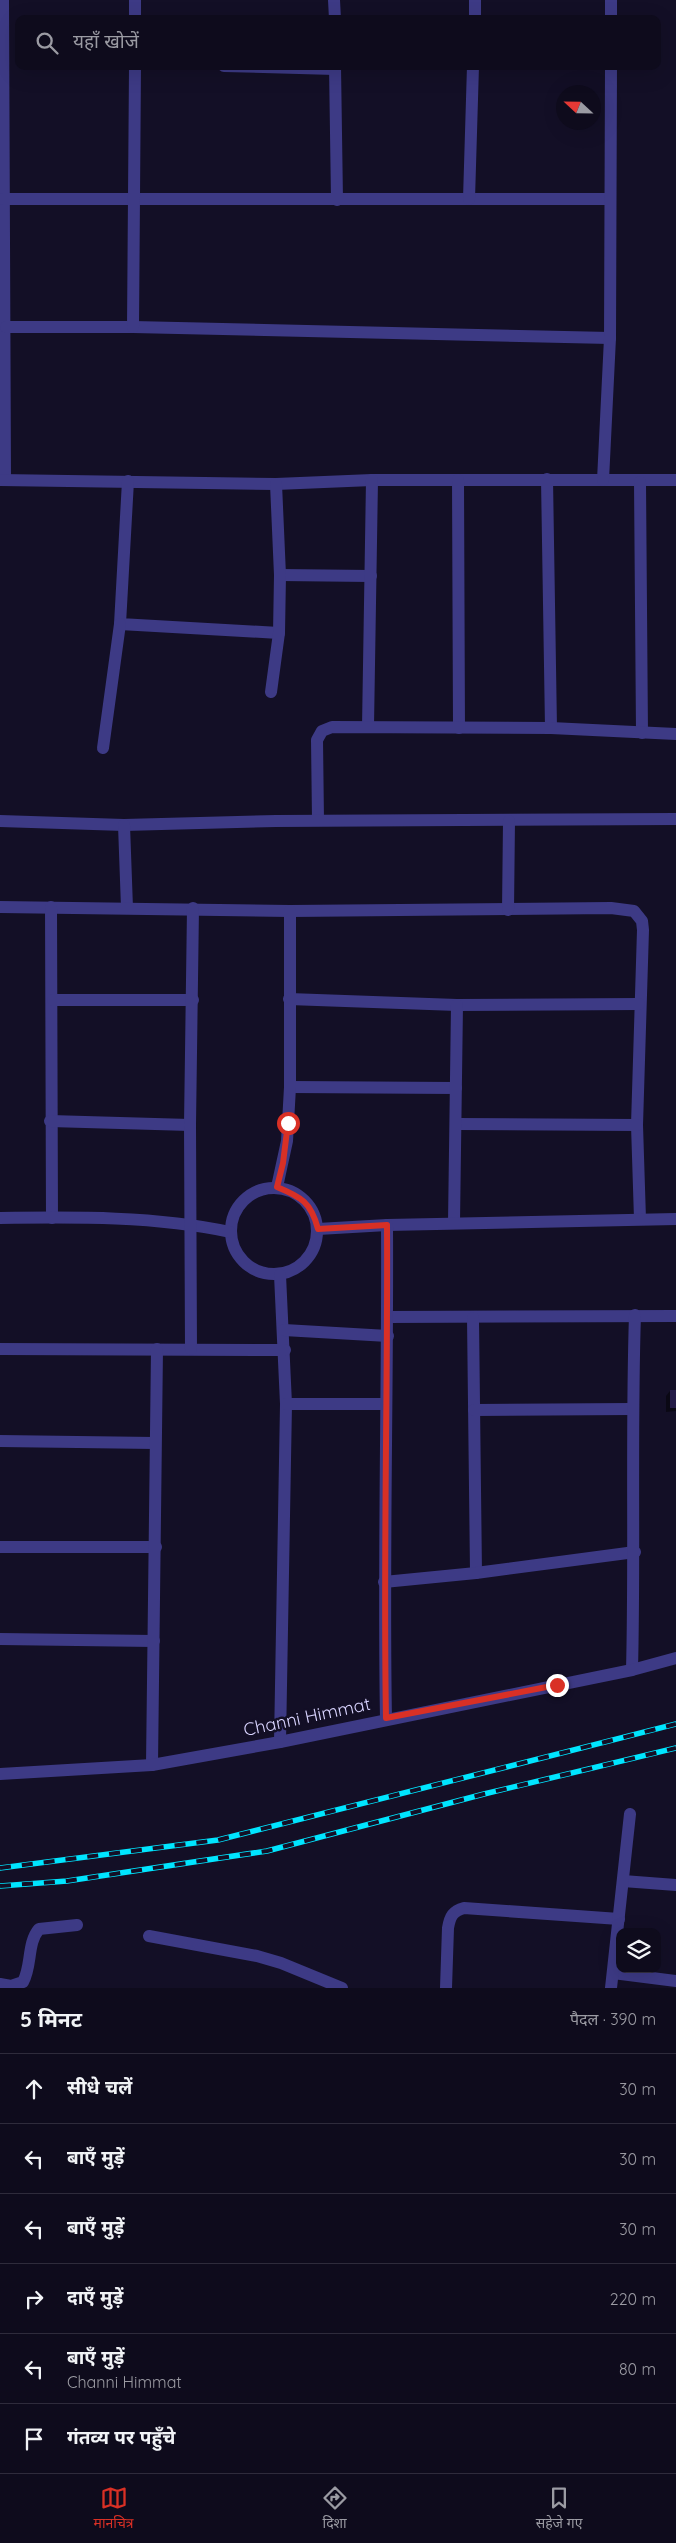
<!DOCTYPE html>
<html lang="hi">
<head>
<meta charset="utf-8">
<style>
  :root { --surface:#0e0b1c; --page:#171425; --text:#f1f3f6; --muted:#9b9ba3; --line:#2e2b3b; --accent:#d93025 }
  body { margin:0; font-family:Quicksand,"Noto Sans Devanagari",sans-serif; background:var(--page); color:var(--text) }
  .controls { position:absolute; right:15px; bottom:15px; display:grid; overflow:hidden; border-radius:10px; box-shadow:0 5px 20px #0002 }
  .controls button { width:45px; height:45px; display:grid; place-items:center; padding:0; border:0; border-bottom:1px solid var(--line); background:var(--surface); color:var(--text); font:25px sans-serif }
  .compass { position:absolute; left:556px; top:85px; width:45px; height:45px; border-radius:50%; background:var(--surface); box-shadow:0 5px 20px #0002; rotate:292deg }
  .stop { position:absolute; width:15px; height:15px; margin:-11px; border:4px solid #d93025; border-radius:50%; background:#fff }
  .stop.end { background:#d93025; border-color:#fff; box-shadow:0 1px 5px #0008 }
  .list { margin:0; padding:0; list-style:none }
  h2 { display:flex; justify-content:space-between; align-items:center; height:65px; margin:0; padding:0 20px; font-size:21px }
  h2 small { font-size:16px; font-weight:400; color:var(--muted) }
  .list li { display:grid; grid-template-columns:32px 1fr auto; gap:15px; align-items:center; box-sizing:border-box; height:70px; padding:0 20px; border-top:1px solid var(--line) }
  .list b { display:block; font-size:19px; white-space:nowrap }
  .list p { margin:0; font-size:16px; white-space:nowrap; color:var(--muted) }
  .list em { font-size:16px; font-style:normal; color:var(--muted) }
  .icon { flex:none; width:28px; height:28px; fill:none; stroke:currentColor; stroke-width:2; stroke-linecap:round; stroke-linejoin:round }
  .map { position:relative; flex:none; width:676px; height:1988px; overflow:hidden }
  .search { position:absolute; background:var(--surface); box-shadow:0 5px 20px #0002; left:15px; right:15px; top:15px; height:55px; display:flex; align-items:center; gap:12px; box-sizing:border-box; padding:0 18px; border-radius:10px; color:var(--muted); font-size:19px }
  .sheet { height:485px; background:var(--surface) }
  nav { display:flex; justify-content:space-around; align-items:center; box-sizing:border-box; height:70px; border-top:1px solid var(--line); background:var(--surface); font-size:14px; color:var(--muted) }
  nav a { display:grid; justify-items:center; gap:2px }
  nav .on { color:var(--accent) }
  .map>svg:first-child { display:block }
  .shadow { fill:#0007 }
  .building { fill:#241b47 }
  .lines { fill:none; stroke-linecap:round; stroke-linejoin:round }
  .minor { stroke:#3d3a85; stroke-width:12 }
  .tertiary { stroke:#3d3a85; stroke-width:12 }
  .rail-casing { stroke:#00e5ff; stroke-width:5.5 }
  .rail { stroke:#130f26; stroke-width:4; stroke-dasharray:11; stroke-linecap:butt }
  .route { stroke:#d93025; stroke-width:6 }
  .labels { text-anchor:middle; stroke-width:5; stroke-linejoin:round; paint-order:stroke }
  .street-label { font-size:18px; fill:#d9d4ff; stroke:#130f26 }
</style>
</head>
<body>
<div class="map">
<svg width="676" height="1988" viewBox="0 0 676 1988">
  <rect width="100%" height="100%" fill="#130f26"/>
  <path class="shadow" d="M 670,1391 L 676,1391 L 676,1411 L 666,1412 L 666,1396 Z"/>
  <rect class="building" x="670" y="1390" width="6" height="18"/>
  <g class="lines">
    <g class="minor">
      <path d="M 3,0 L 5,479"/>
      <path d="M 334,0 L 335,19"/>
      <path d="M 135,19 L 135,0"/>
      <path d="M 475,19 L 475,0"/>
      <path d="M 611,19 L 611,0"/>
      <path d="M 224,66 L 335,69"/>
      <path d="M 335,66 L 337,200"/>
      <path d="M 3,199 L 610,199"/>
      <path d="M 469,199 L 473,66"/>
      <path d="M 6,327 L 133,327 L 610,338"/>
      <path d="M 133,327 L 135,66"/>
      <path d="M 547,479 L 551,728"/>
      <path d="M 0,480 L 276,484 L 372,480 L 676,480"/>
      <path d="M 458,480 L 459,728"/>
      <path d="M 603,480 L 610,338 L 611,66"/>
      <path d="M 128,481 L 120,624 L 279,633"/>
      <path d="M 640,482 L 642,733"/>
      <path d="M 280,575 L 371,576"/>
      <path d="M 271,692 L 279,633 L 280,575 L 276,484"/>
      <path d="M 368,727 L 372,480"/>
      <path d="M 103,748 L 120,624"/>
      <path d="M 318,820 L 317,740 L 322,731 L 332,727 L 551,728 L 676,734"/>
      <path d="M 0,821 L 124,825 L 276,821 L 676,819"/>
      <path d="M 124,825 L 127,908"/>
      <path d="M 0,907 L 290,911 L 611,908 L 634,911 L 642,921 L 643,930 L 637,1125 L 640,1219"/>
      <path d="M 51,907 L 52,1218"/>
      <path d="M 508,910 L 509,821"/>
      <path d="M 289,999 L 457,1005 L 639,1004"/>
      <path d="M 53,1000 L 193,1000"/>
      <path d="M 290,1087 L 456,1088"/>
      <path d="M 50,1121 L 190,1125"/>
      <path d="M 457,1124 L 637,1125"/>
      <path d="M 277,1187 L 287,1141 L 290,1087 L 290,911"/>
      <circle cx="274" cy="1231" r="43"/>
      <path d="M 0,1218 C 76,1217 156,1216 230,1232"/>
      <path d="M 454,1223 L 457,1005"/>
      <path d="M 318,1229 L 387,1225 L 676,1219"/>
      <path d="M 280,1275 L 286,1404 L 280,1742"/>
      <path d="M 387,1317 L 676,1316"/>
      <path d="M 473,1318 L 476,1573"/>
      <path d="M 284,1330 L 388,1336"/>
      <path d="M 0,1349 L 285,1350"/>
      <path d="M 191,1349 L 190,1125 L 193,908"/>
      <path d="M 286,1404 L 385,1404"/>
      <path d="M 474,1410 L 632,1409"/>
      <path d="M 0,1441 L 155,1443"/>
      <path d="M 0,1547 L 156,1547"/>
      <path d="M 384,1582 L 476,1573 L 635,1552"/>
      <path d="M 0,1639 L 154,1641"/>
      <path d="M 632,1670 C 635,1552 631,1433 635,1315"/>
      <path d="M 386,1719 C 383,1554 388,1389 387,1225"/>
      <path d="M 152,1765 L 157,1349"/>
      <path d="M 623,1881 L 676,1885"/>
      <path d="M 149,1936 L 257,1956 L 281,1963 L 342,1988"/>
      <path d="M 613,1973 L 676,1981"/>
      <path d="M 0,1984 L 11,1986 L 23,1982 C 32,1966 27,1943 39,1929 L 77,1925"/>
      <path d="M 446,1988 L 448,1928 C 450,1916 453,1911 464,1908 L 619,1919"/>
      <path d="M 611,1988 L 630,1814"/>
    </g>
    <path class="tertiary" d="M 0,1774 L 152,1765 L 280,1742 L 632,1670 L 676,1658"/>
    <g class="rail-casing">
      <g id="rail">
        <path d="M 0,1868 L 218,1840 L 676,1724"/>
        <path d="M 0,1886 L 67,1881 L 267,1851 L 484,1794 L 676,1748"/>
      </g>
    </g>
    <use href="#rail" class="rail"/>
  </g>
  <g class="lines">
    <path class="route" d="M 288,1123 L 283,1163 L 277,1187 C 301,1197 311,1202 318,1229 L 387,1225 C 388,1389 383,1554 386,1718 L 557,1685"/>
  </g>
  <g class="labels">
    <g class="street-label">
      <text transform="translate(307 1717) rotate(-12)" y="6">Channi Himmat</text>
    </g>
  </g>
</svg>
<div class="controls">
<button><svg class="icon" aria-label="layers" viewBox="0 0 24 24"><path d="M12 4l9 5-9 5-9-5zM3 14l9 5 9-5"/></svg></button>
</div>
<svg class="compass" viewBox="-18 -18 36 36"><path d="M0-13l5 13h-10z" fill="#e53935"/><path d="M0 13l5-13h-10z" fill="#9b9ba3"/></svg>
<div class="stop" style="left:288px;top:1123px"></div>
<div class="stop end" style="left:557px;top:1685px"></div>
<div class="search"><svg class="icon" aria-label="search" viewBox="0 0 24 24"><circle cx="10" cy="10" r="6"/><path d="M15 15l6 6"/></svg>यहाँ खोजें</div>
</div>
<section class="sheet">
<h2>5 मिनट<small>पैदल · 390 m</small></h2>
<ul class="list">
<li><svg class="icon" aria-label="ahead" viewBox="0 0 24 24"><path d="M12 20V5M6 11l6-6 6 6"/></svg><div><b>सीधे चलें</b></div><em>30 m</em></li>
<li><svg class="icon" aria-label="left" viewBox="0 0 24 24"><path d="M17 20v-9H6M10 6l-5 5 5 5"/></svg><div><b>बाएँ मुड़ें</b></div><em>30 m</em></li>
<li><svg class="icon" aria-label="left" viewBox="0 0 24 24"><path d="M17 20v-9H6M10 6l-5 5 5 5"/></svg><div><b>बाएँ मुड़ें</b></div><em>30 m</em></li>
<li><svg class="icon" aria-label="right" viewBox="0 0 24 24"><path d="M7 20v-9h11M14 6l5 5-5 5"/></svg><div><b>दाएँ मुड़ें</b></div><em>220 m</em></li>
<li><svg class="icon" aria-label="left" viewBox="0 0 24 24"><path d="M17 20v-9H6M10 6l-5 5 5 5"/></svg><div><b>बाएँ मुड़ें</b><p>Channi Himmat</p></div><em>80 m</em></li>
<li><svg class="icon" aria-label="arrive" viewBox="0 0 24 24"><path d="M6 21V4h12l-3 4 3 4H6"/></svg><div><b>गंतव्य पर पहुँचे</b></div></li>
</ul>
</section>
<nav>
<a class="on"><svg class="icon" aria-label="map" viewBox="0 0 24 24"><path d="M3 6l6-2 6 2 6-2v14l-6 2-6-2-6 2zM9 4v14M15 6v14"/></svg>मानचित्र</a>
<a><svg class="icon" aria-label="directions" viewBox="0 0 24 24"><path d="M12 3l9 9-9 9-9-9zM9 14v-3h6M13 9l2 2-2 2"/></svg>दिशा</a>
<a><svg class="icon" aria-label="saved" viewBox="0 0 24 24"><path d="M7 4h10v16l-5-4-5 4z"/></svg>सहेजे गए</a>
</nav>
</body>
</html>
